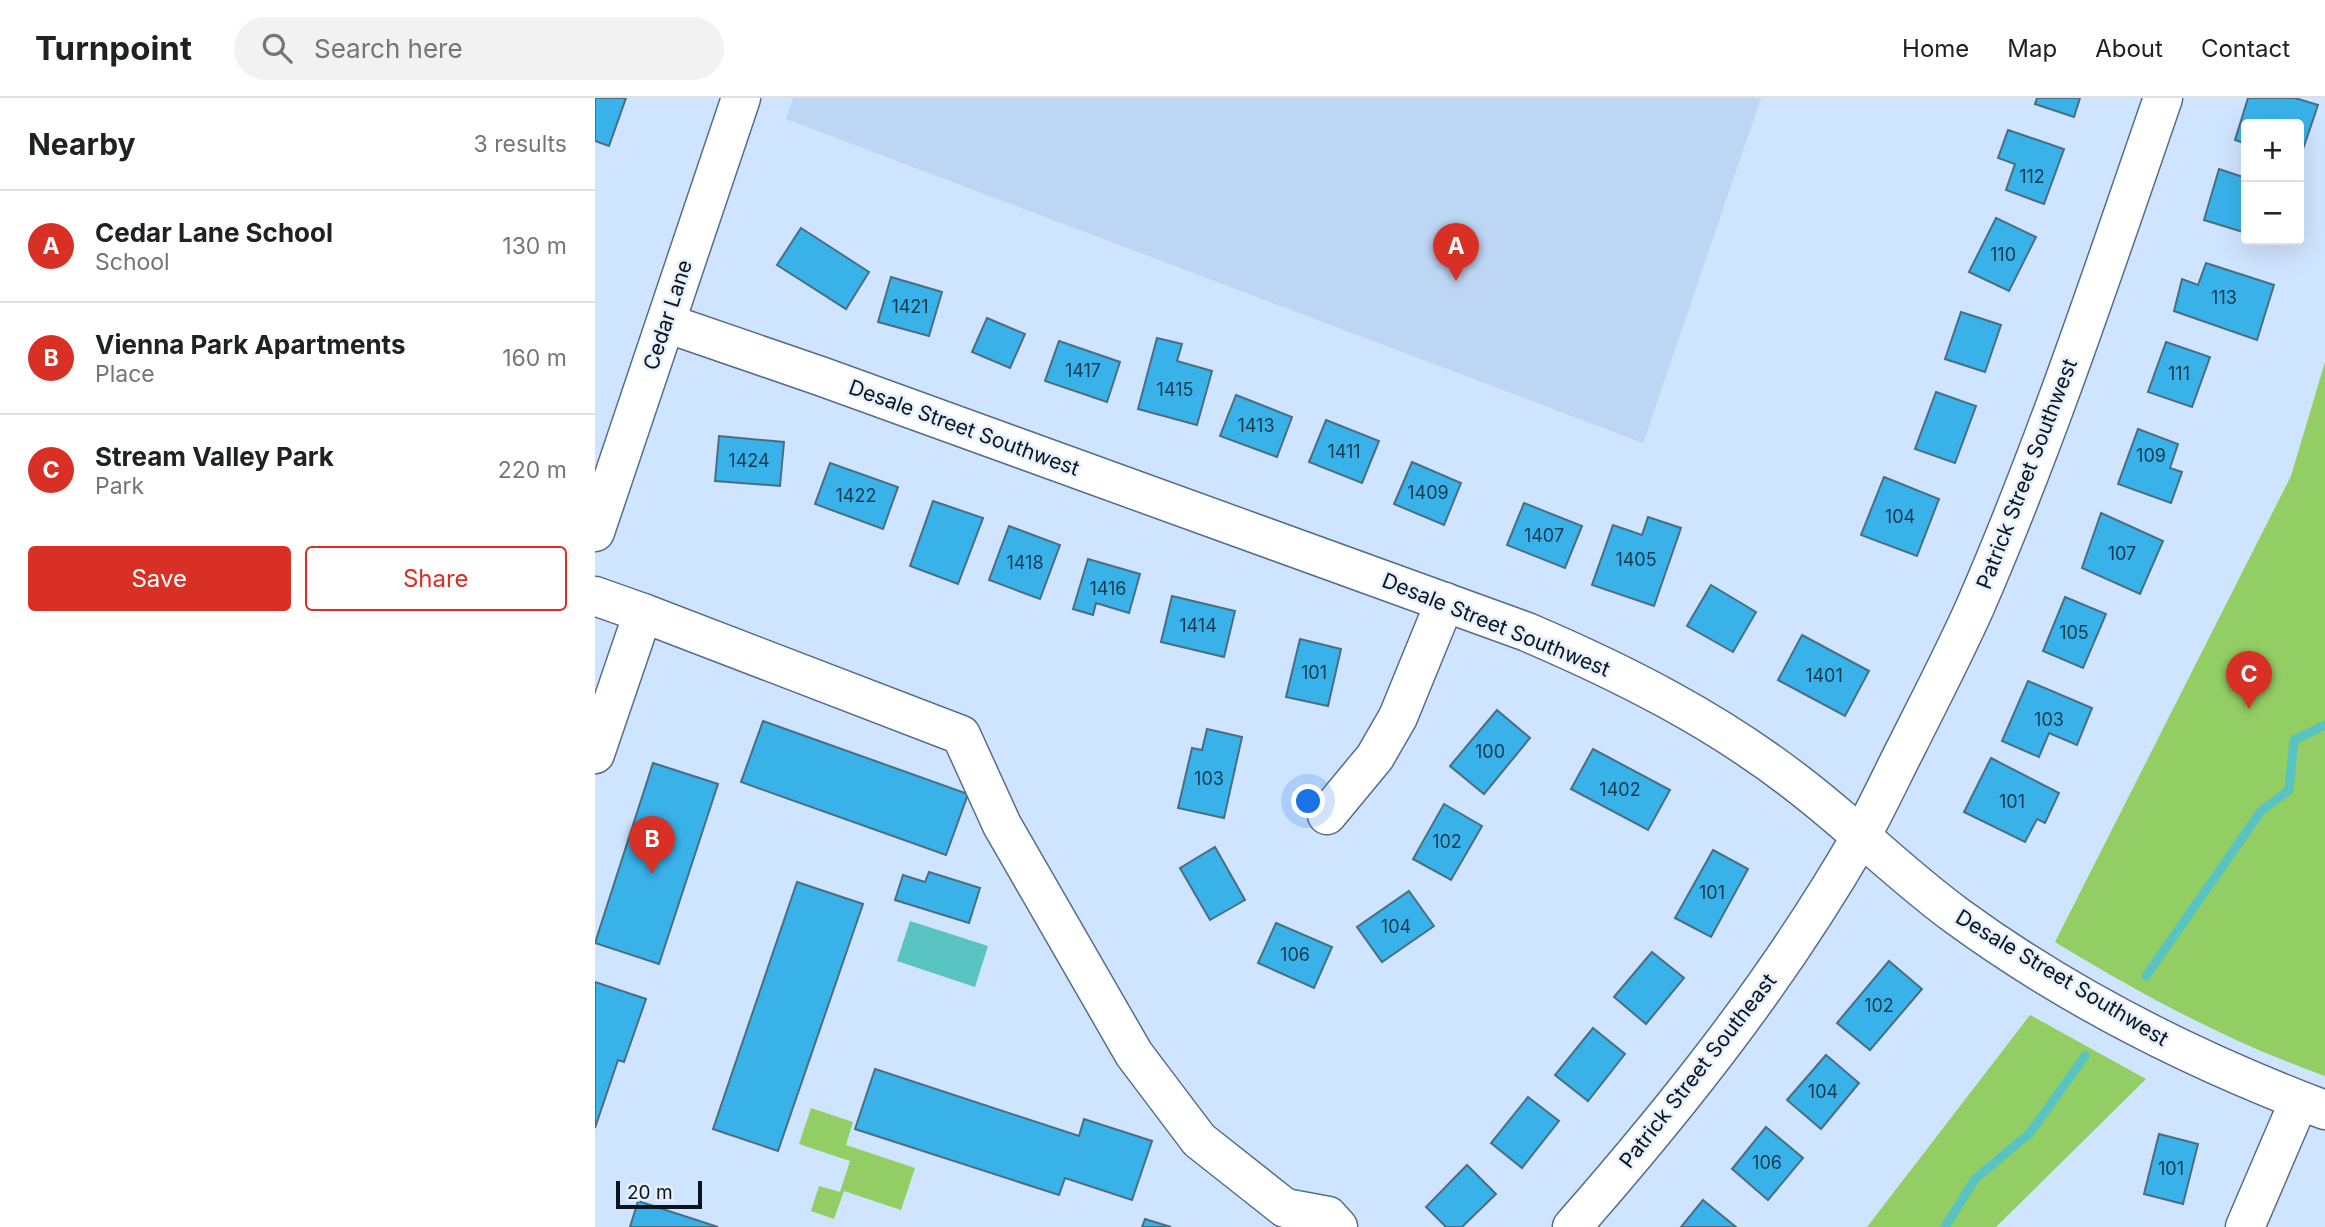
<!DOCTYPE html>
<html lang="en">
<head>
<meta charset="utf-8">
<style>
  :root { --surface:#fff; --page:#f2f2f2; --text:#202124; --muted:#757577; --line:#e0e0e0; --accent:#d93025 }
  body { margin:0; font-family:Inter,sans-serif; background:var(--page); color:var(--text) }
  .controls { position:absolute; right:21px; top:21px; display:grid; overflow:hidden; border-radius:7px; box-shadow:0 7px 28px #0002 }
  .controls button { width:63px; height:63px; display:grid; place-items:center; padding:0; border:0; border-bottom:2px solid var(--line); background:var(--surface); color:var(--text); font:35px sans-serif }
  .scale { position:absolute; left:21px; bottom:18px; width:86px; box-sizing:border-box; padding-left:7px; border:4px solid #0a131e; border-top:0; font-size:19px; line-height:24px; white-space:nowrap; color:#0a131e; -webkit-text-stroke:5px #e6f0fd; paint-order:stroke }
  .you { position:absolute; left:714px; top:704px; width:24px; height:24px; margin:-18px; border:5px solid #fff; border-radius:50%; background:#1a73e8; box-shadow:0 0 0 10px #1a73e833 }
  .badge { display:grid; place-items:center; width:46px; height:46px; border-radius:50%; background:var(--accent); color:#fff; font-size:23px; font-weight:700 }
  .pin { position:absolute; translate:-50% -58px; filter:drop-shadow(0 2px 4px #0008) }
  .pin::after { content:''; position:absolute; top:37px; width:24px; height:21px; background:inherit; clip-path:polygon(0 0,100% 0,50% 100%) }
  .list { margin:0; padding:0; list-style:none }
  h2 { display:flex; justify-content:space-between; align-items:center; height:91px; margin:0; padding:0 28px; font-size:30px }
  h2 small { font-size:23px; font-weight:400; color:var(--muted) }
  .list li { display:grid; grid-template-columns:46px 1fr auto; gap:21px; align-items:center; box-sizing:border-box; height:112px; padding:0 28px; border-top:2px solid var(--line) }
  .list b { display:block; font-size:26px; white-space:nowrap }
  .list p { margin:0; font-size:23px; white-space:nowrap; color:var(--muted) }
  .list em { font-size:23px; font-style:normal; color:var(--muted) }
  .actions { display:flex; gap:14px; padding:21px 28px }
  .actions a { flex:1; padding:16px 0; border:2px solid var(--accent); border-radius:7px; text-align:center; font-size:24px; color:var(--accent) }
  .actions .main { background:var(--accent); color:#fff }
  .icon { flex:none; width:38px; height:38px; fill:none; stroke:currentColor; stroke-width:2; stroke-linecap:round; stroke-linejoin:round }
  .map { position:relative; flex:none; width:1730px; height:1129px; overflow:hidden }
  header { display:flex; align-items:center; gap:42px; box-sizing:border-box; height:98px; padding:0 35px; background:var(--surface); border-bottom:2px solid var(--line) }
  header strong { font-size:33px }
  nav { display:flex; gap:38px; margin-inline-start:auto; font-size:24px }
  .search { width:490px; height:63px; background:var(--page); display:flex; align-items:center; gap:18px; box-sizing:border-box; padding:0 24px; border-radius:38px; color:var(--muted); font-size:26px }
  main { display:flex }
  aside { flex:1; background:var(--surface) }
  .map>svg:first-child { display:block }
  .built { fill:#bdd6f3 }
  .green { fill:#93ce64 }
  .water { fill:#58c3c0 }
  .lines { fill:none; stroke-linecap:round; stroke-linejoin:round }
  .stream { stroke:#58c3c0; stroke-width:9 }
  .building { fill:#39b2ea; stroke:#496e82; stroke-width:2 }
  .minor-casing { stroke:#566e8a; stroke-width:41 }
  .major-casing { stroke:#566e8a; stroke-width:41 }
  .minor { stroke:#fff; stroke-width:38 }
  .major { stroke:#fff; stroke-width:38 }
  .labels { text-anchor:middle; stroke-width:5; stroke-linejoin:round; paint-order:stroke }
  .number-label { font-size:18px; fill:#163b51 }
  .street-label { font-size:21px; fill:#0a131e; stroke:#e6f0fd }
</style>
</head>
<body>
<header>
<strong>Turnpoint</strong>
<div class="search"><svg class="icon" aria-label="search" viewBox="0 0 24 24"><circle cx="10" cy="10" r="6"/><path d="M15 15l6 6"/></svg>Search here</div>
<nav><a>Home</a><a>Map</a><a>About</a><a>Contact</a></nav>
</header>
<main>
<aside>
<h2>Nearby<small>3 results</small></h2>
<ul class="list">
<li><span class="badge">A</span><div><b>Cedar Lane School</b><p>School</p></div><em>130 m</em></li>
<li><span class="badge">B</span><div><b>Vienna Park Apartments</b><p>Place</p></div><em>160 m</em></li>
<li><span class="badge">C</span><div><b>Stream Valley Park</b><p>Park</p></div><em>220 m</em></li>
</ul>
<div class="actions"><a class="main">Save</a><a>Share</a></div>
</aside>
<div class="map">
<svg width="1730" height="1129" viewBox="0 0 1730 1129">
  <rect width="100%" height="100%" fill="#cfe4fe"/>
  <path class="built" d="M 198,0 L 1166,0 L 1048,345 L 191,21 Z"/>
  <g class="green">
    <path d="M 1730,264 L 1730,978 C 1634,944 1547,897 1460,844 L 1696,378 Z"/>
    <path d="M 1435,917 L 1551,981 L 1401,1129 L 1272,1129 Z"/>
    <path d="M 216,1010 L 258,1024 L 251,1047 L 320,1070 L 306,1112 L 249,1093 L 239,1121 L 216,1113 L 224,1088 L 245,1094 L 255,1063 L 204,1046 Z"/>
  </g>
  <path class="water" d="M 315,823 L 393,848 L 380,889 L 302,863 Z"/>
  <g class="lines">
    <g class="stream">
      <path d="M 1551,878 L 1666,713 L 1694,692 L 1699,642 L 1730,627"/>
      <path d="M 1350,1129 L 1380,1081 L 1435,1035 L 1490,958"/>
    </g>
  </g>
  <g class="building">
    <path d="M 0,0 L 31,0 L 14,48 L 0,43 Z"/>
    <path d="M 1442,0 L 1485,0 L 1479,19 L 1440,6 Z"/>
    <path d="M 1653,0 L 1700,0 L 1723,7 L 1704,63 L 1704,26 L 1651,26 L 1651,46 L 1640,42 Z"/>
    <path d="M 1413,32 L 1469,51 L 1449,106 L 1411,92 L 1420,66 L 1403,60 Z"/>
    <path d="M 1624,71 L 1651,80 L 1651,135 L 1609,122 Z"/>
    <path d="M 1401,120 L 1441,139 L 1414,193 L 1374,174 Z"/>
    <path d="M 206,130 L 274,174 L 251,211 L 182,167 Z"/>
    <path d="M 1611,165 L 1679,187 L 1662,242 L 1579,213 L 1587,181 L 1603,187 Z"/>
    <path d="M 296,179 L 347,194 L 334,238 L 283,224 Z"/>
    <path d="M 1366,214 L 1406,227 L 1390,274 L 1350,261 Z"/>
    <path d="M 392,220 L 430,236 L 415,270 L 377,254 Z"/>
    <path d="M 562,240 L 587,246 L 582,263 L 617,273 L 602,327 L 543,311 Z"/>
    <path d="M 464,243 L 525,264 L 512,304 L 450,283 Z"/>
    <path d="M 1571,244 L 1615,259 L 1597,309 L 1553,294 Z"/>
    <path d="M 1341,294 L 1381,308 L 1360,365 L 1320,351 Z"/>
    <path d="M 641,297 L 697,319 L 682,359 L 625,338 Z"/>
    <path d="M 731,322 L 784,343 L 767,385 L 714,364 Z"/>
    <path d="M 1543,331 L 1583,346 L 1575,370 L 1587,374 L 1576,405 L 1523,386 Z"/>
    <path d="M 124,338 L 189,344 L 185,388 L 120,383 Z"/>
    <path d="M 817,364 L 866,385 L 849,427 L 799,406 Z"/>
    <path d="M 235,365 L 303,389 L 288,431 L 220,406 Z"/>
    <path d="M 1289,379 L 1344,401 L 1322,458 L 1266,437 Z"/>
    <path d="M 338,403 L 388,420 L 363,486 L 315,468 Z"/>
    <path d="M 929,405 L 987,428 L 970,470 L 912,447 Z"/>
    <path d="M 1506,415 L 1568,443 L 1545,496 L 1487,470 Z"/>
    <path d="M 1053,419 L 1086,430 L 1059,508 L 997,487 L 1018,427 L 1047,437 Z"/>
    <path d="M 414,428 L 465,447 L 445,501 L 394,482 Z"/>
    <path d="M 493,461 L 545,476 L 534,515 L 501,505 L 498,517 L 478,511 Z"/>
    <path d="M 1116,487 L 1161,514 L 1138,554 L 1092,528 Z"/>
    <path d="M 577,498 L 640,513 L 629,559 L 566,544 Z"/>
    <path d="M 1470,499 L 1511,516 L 1488,570 L 1448,553 Z"/>
    <path d="M 1207,537 L 1274,573 L 1250,618 L 1183,582 Z"/>
    <path d="M 705,541 L 746,551 L 733,608 L 691,599 Z"/>
    <path d="M 1433,583 L 1497,610 L 1482,647 L 1454,635 L 1444,659 L 1407,643 Z"/>
    <path d="M 902,612 L 935,640 L 889,696 L 855,668 Z"/>
    <path d="M 168,623 L 373,696 L 351,757 L 146,684 Z"/>
    <path d="M 612,631 L 647,639 L 629,720 L 583,710 L 597,650 L 607,652 Z"/>
    <path d="M 998,651 L 1075,692 L 1053,732 L 976,691 Z"/>
    <path d="M 1396,660 L 1464,695 L 1450,725 L 1442,721 L 1430,744 L 1369,714 Z"/>
    <path d="M 58,665 L 123,686 L 64,866 L 0,845 Z"/>
    <path d="M 849,706 L 887,728 L 856,782 L 818,761 Z"/>
    <path d="M 620,749 L 650,802 L 615,822 L 585,770 Z"/>
    <path d="M 1118,752 L 1153,771 L 1116,839 L 1080,820 Z"/>
    <path d="M 334,774 L 385,790 L 374,825 L 300,802 L 308,777 L 330,784 Z"/>
    <path d="M 202,784 L 268,806 L 183,1053 L 118,1031 Z"/>
    <path d="M 814,793 L 839,828 L 787,864 L 762,829 Z"/>
    <path d="M 681,825 L 737,849 L 719,890 L 663,865 Z"/>
    <path d="M 1057,854 L 1089,880 L 1051,926 L 1019,899 Z"/>
    <path d="M 1294,863 L 1327,891 L 1275,952 L 1242,925 Z"/>
    <path d="M 0,884 L 51,901 L 29,964 L 23,962 L 0,1030 Z"/>
    <path d="M 998,930 L 1030,956 L 993,1003 L 960,977 Z"/>
    <path d="M 1231,957 L 1264,985 L 1226,1031 L 1192,1002 Z"/>
    <path d="M 280,971 L 484,1038 L 489,1021 L 557,1043 L 537,1102 L 470,1080 L 464,1097 L 260,1031 Z"/>
    <path d="M 933,999 L 964,1023 L 927,1070 L 896,1045 Z"/>
    <path d="M 1171,1029 L 1208,1060 L 1173,1102 L 1137,1071 Z"/>
    <path d="M 1564,1036 L 1603,1046 L 1588,1106 L 1549,1096 Z"/>
    <path d="M 872,1067 L 901,1096 L 867,1129 L 851,1129 L 831,1109 Z"/>
    <path d="M 1108,1102 L 1141,1129 L 1086,1129 Z"/>
    <path d="M 43,1103 L 123,1129 L 35,1129 Z"/>
    <path d="M 550,1121 L 576,1129 L 547,1129 Z"/>
  </g>
  <g class="lines">
    <g class="minor-casing">
      <g id="minor">
        <path d="M 71,225 L 228,279 L 932,534 C 1028,575 1121,622 1203,686 C 1258,728 1306,777 1362,818 C 1474,900 1600,963 1730,1012"/>
        <path d="M 0,498 L 48,515"/>
        <path d="M 0,656 L 48,515 L 366,637 L 407,727 L 539,956 L 604,1042 L 690,1110 L 733,1118 L 743,1129"/>
        <path d="M 732,717 L 780,659 L 803,619 L 850,504"/>
        <path d="M 977,1129 C 1084,1007 1184,881 1265,740 C 1282,710 1296,679 1312,648 C 1335,602 1359,556 1380,509 C 1452,343 1509,171 1568,0"/>
        <path d="M 1650,1129 L 1704,1003"/>
      </g>
    </g>
    <g class="major-casing">
      <path id="major" d="M 0,434 L 146,0"/>
    </g>
    <use href="#minor" class="minor"/>
    <use href="#major" class="major"/>
  </g>
  <g class="labels">
    <g class="number-label">
      <text x="1437" y="85">112</text>
      <text x="1408" y="163">110</text>
      <text x="1629" y="206">113</text>
      <text x="315" y="215">1421</text>
      <text x="488" y="279">1417</text>
      <text x="1584" y="282">111</text>
      <text x="580" y="298">1415</text>
      <text x="661" y="334">1413</text>
      <text x="749" y="360">1411</text>
      <text x="1556" y="364">109</text>
      <text x="154" y="369">1424</text>
      <text x="833" y="401">1409</text>
      <text x="261" y="404">1422</text>
      <text x="1305" y="425">104</text>
      <text x="949" y="444">1407</text>
      <text x="1527" y="462">107</text>
      <text x="1041" y="468">1405</text>
      <text x="430" y="471">1418</text>
      <text x="513" y="497">1416</text>
      <text x="603" y="534">1414</text>
      <text x="1479" y="541">105</text>
      <text x="719" y="581">101</text>
      <text x="1229" y="584">1401</text>
      <text x="1454" y="628">103</text>
      <text x="895" y="660">100</text>
      <text x="614" y="687">103</text>
      <text x="1025" y="698">1402</text>
      <text x="1417" y="710">101</text>
      <text x="852" y="750">102</text>
      <text x="1117" y="801">101</text>
      <text x="801" y="835">104</text>
      <text x="700" y="863">106</text>
      <text x="1284" y="914">102</text>
      <text x="1228" y="1000">104</text>
      <text x="1172" y="1071">106</text>
      <text x="1576" y="1077">101</text>
    </g>
    <g class="street-label">
      <text transform="translate(73 217) rotate(-72)" y="7">Cedar Lane</text>
      <text transform="translate(369 330) rotate(20)" y="7">Desale Street Southwest</text>
      <text transform="translate(1432 376) rotate(-69)" y="7">Patrick Street Southwest</text>
      <text transform="translate(901 527) rotate(22)" y="7">Desale Street Southwest</text>
      <text transform="translate(1467 880) rotate(31)" y="7">Desale Street Southwest</text>
      <text transform="translate(1103 973) rotate(-52)" y="7">Patrick Street Southeast</text>
    </g>
  </g>
</svg>
<div class="controls">
<button>+</button>
<button>−</button>
</div>
<div class="scale">20 m</div>
<div class="you"></div>
<div class="pin badge" style="left:861px;top:183px">A</div>
<div class="pin badge" style="left:57px;top:776px">B</div>
<div class="pin badge" style="left:1654px;top:611px">C</div>
</div>
</main>
</body>
</html>
